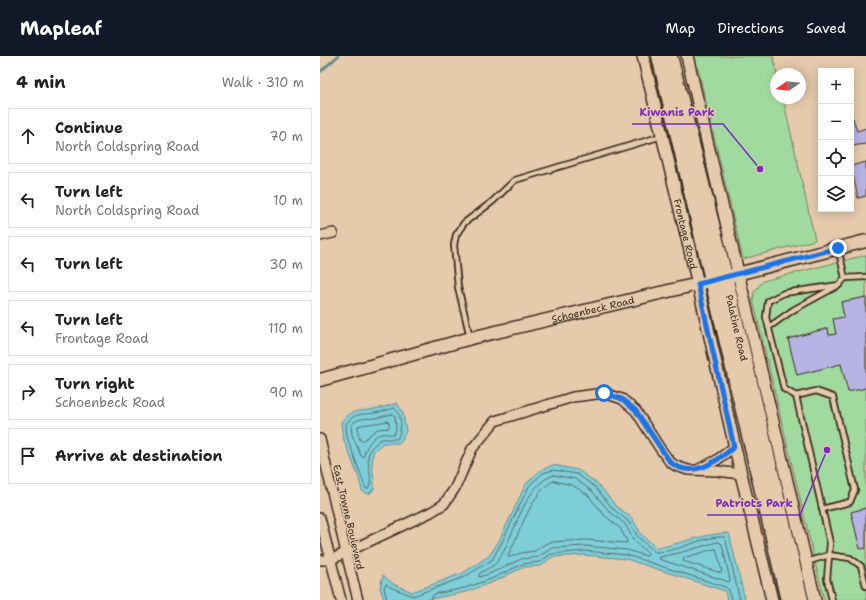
<!DOCTYPE html>
<html lang="en">
<head>
<meta charset="utf-8">
<style>
  :root { --surface:#fff; --page:#f6f6f6; --text:#222; --muted:#767676; --line:#e0e0e0; --accent:#111827 }
  body { margin:0; font-family:"Shantell Sans",sans-serif; background:var(--page); color:var(--text) }
  .controls { position:absolute; right:12px; top:12px; display:grid; overflow:hidden; border-radius:0px; box-shadow:0 2px 10px #0003 }
  .controls button { width:36px; height:36px; display:grid; place-items:center; padding:0; border:0; border-bottom:1px solid var(--line); background:var(--surface); color:var(--text); font:20px sans-serif }
  .compass { position:absolute; left:450px; top:12px; width:36px; height:36px; border-radius:50%; background:var(--surface); box-shadow:0 2px 10px #0003; rotate:256deg }
  .stop { position:absolute; width:12px; height:12px; margin:-9px; border:3px solid #1a73e8; border-radius:50%; background:#fff }
  .stop.end { background:#1a73e8; border-color:#fff; box-shadow:0 1px 4px #0008 }
  .list { margin:0; padding:0; list-style:none }
  h2 { display:flex; justify-content:space-between; align-items:center; height:52px; margin:0; padding:0 16px; font-size:17px }
  h2 small { font-size:13px; font-weight:400; color:var(--muted) }
  .list li { display:grid; grid-template-columns:26px 1fr auto; gap:12px; align-items:center; box-sizing:border-box; height:56px; margin:0 8px 8px; padding:0 8px; border:1px solid var(--line); border-radius:0px }
  .list b { display:block; font-size:15px; white-space:nowrap }
  .list p { margin:0; font-size:13px; white-space:nowrap; color:var(--muted) }
  .list em { font-size:13px; font-style:normal; color:var(--muted) }
  .icon { flex:none; width:22px; height:22px; fill:none; stroke:currentColor; stroke-width:2; stroke-linecap:round; stroke-linejoin:round }
  .map { position:relative; flex:none; width:546px; height:544px; overflow:hidden }
  header { display:flex; align-items:center; gap:24px; box-sizing:border-box; height:56px; padding:0 20px; background:var(--accent); color:#fff }
  header strong { font-size:19px }
  nav { display:flex; gap:22px; margin-inline-start:auto; font-size:14px }
  main { display:flex }
  aside { flex:1; background:var(--surface) }
  .map>svg:first-child { display:block }
  .green { fill:#a1da9f; stroke:#6e825e }
  .water { fill:#7eced9; stroke:#638c8e }
  .lines { fill:none; stroke-linecap:round; stroke-linejoin:round }
  .shore { stroke:#566c69; stroke-width:1 }
  .stream { stroke:#638c8e; stroke-width:3 }
  .building { fill:#b7b3e4; stroke:#3b2a1e }
  .service-casing { stroke:#3b2a1e; stroke-width:8 }
  .minor-casing { stroke:#3b2a1e; stroke-width:12 }
  .tertiary-casing { stroke:#3b2a1e; stroke-width:14 }
  .secondary-casing { stroke:#3b2a1e; stroke-width:15 }
  .trunk-casing { stroke:#3b2a1e; stroke-width:17 }
  .service { stroke:#e5caac; stroke-width:4.5 }
  .minor { stroke:#e5caac; stroke-width:9 }
  .tertiary { stroke:#e5caac; stroke-width:11 }
  .secondary { stroke:#e5caac; stroke-width:12 }
  .trunk { stroke:#e5caac; stroke-width:14 }
  .route { stroke:#1a73e8; stroke-width:5 }
  .labels { text-anchor:middle; stroke-width:3; stroke-linejoin:round; paint-order:stroke }
  .street-label { font-size:10px; fill:#3b2a1e; stroke:#e5caac }
  .leader { fill:none; stroke:#7b2cbf; stroke-width:1.5 }
  .callout-dot { fill:#7b2cbf; stroke:#e5caac; stroke-width:1.5 }
  .callout-label { font-size:11px; text-anchor:middle; font-weight:bold; fill:#7b2cbf; stroke:#e5caac; stroke-width:3; stroke-linejoin:round; paint-order:stroke }
</style>
</head>
<body>
<header>
<strong>Mapleaf</strong>
<nav><a>Map</a><a>Directions</a><a>Saved</a></nav>
</header>
<main>
<aside>
<h2>4 min<small>Walk · 310 m</small></h2>
<ul class="list">
<li><svg class="icon" aria-label="ahead" viewBox="0 0 24 24"><path d="M12 20V5M6 11l6-6 6 6"/></svg><div><b>Continue</b><p>North Coldspring Road</p></div><em>70 m</em></li>
<li><svg class="icon" aria-label="left" viewBox="0 0 24 24"><path d="M17 20v-9H6M10 6l-5 5 5 5"/></svg><div><b>Turn left</b><p>North Coldspring Road</p></div><em>10 m</em></li>
<li><svg class="icon" aria-label="left" viewBox="0 0 24 24"><path d="M17 20v-9H6M10 6l-5 5 5 5"/></svg><div><b>Turn left</b></div><em>30 m</em></li>
<li><svg class="icon" aria-label="left" viewBox="0 0 24 24"><path d="M17 20v-9H6M10 6l-5 5 5 5"/></svg><div><b>Turn left</b><p>Frontage Road</p></div><em>110 m</em></li>
<li><svg class="icon" aria-label="right" viewBox="0 0 24 24"><path d="M7 20v-9h11M14 6l5 5-5 5"/></svg><div><b>Turn right</b><p>Schoenbeck Road</p></div><em>90 m</em></li>
<li><svg class="icon" aria-label="arrive" viewBox="0 0 24 24"><path d="M6 21V4h12l-3 4 3 4H6"/></svg><div><b>Arrive at destination</b></div></li>
</ul>
</aside>
<div class="map">
<svg width="546" height="544" viewBox="0 0 546 544">
  <rect width="100%" height="100%" fill="#e5caac"/>
  <filter id="ink" filterUnits="userSpaceOnUse"><feTurbulence type="fractalNoise" baseFrequency=".025" numOctaves="2"/><feDisplacementMap in="SourceGraphic" scale="8" xChannelSelector="R" yChannelSelector="G"/><feConvolveMatrix kernelMatrix="1 2 1 2 8 2 1 2 1" color-interpolation-filters="sRGB"/></filter>
  <g filter="url(#ink)">
    <g class="green">
      <path d="M 375,0 L 453,0 L 457,18 L 456,18 L 456,42 L 463,42 L 495,184 L 423,203 Z"/>
      <path d="M 546,199 L 546,544 L 504,544 L 433,244 L 434,236 L 443,225 Z"/>
    </g>
    <g class="water">
      <path d="M 77,347 L 83,357 L 86,375 L 80,387 L 63,387 L 53,396 L 52,410 L 54,423 L 54,433 L 49,438 L 42,435 L 39,422 L 23,382 L 21,366 C 34,352 38,356 55,353 C 62,352 70,349 77,347 Z"/>
      <path d="M 233,409 L 258,414 L 278,428 L 296,450 L 312,462 L 321,478 L 336,492 C 360,488 386,477 409,477 L 425,544 L 407,544 L 405,535 L 306,503 L 265,499 L 232,501 L 221,510 L 204,511 L 173,526 L 146,536 L 105,544 L 64,544 L 60,532 L 63,519 L 73,528 L 92,536 L 143,517 L 169,500 L 179,485 L 206,428 L 221,414 Z"/>
    </g>
    <g class="lines">
      <g class="shore">
        <path d="M 74,352 C 83,359 82,374 77,383 L 61,383 C 58,386 52,390 50,394 C 44,407 55,422 48,433 L 46,433 L 27,381 L 26,368 C 35,356 42,359 55,357 C 61,356 68,354 74,352 Z"/>
        <path d="M 72,358 L 75,360 L 76,373 L 74,378 C 70,379 66,377 61,378 C 52,380 45,392 44,400 L 41,400 L 32,379 L 31,369 C 38,361 47,363 56,362 C 61,361 67,359 72,358 Z"/>
        <path d="M 67,365 L 69,367 L 69,372 L 57,373 L 43,385 L 40,384 L 38,378 L 38,370 C 47,367 57,368 67,365 Z"/>
        <path d="M 234,419 L 255,423 L 272,435 L 290,456 L 305,468 L 314,485 L 328,497 L 328,499 L 326,500 L 307,494 L 266,490 L 232,492 L 218,501 L 201,503 L 169,518 L 159,521 L 159,518 C 164,514 173,511 177,506 C 195,482 203,428 234,419 Z"/>
        <path d="M 234,425 L 252,429 L 268,439 L 285,460 L 300,472 L 307,485 L 307,487 L 265,484 L 231,486 L 225,488 L 215,495 L 201,497 L 190,501 L 188,501 L 188,499 C 199,480 213,432 234,425 Z"/>
        <path d="M 398,486 L 402,488 L 410,524 L 409,526 L 339,503 L 340,501 L 359,497 Z"/>
        <path d="M 396,493 L 402,515 L 401,517 L 363,505 L 364,502 Z"/>
        <path d="M 67,544 L 64,532 L 66,528 L 72,532 L 93,540 L 144,521 L 172,504 L 182,486 L 209,430 L 223,417 L 233,414 L 257,418 L 275,431 L 293,453 L 308,465 L 318,481 L 335,496 C 358,497 383,479 405,481 L 420,544"/>
        <path d="M 112,544 L 112,540 L 115,538 L 145,532 L 171,523 L 203,508 L 219,506 L 231,498 L 265,495 L 307,499 L 405,531 L 409,534 L 411,544"/>
      </g>
      <path class="stream" d="M 0,16 L 18,0"/>
    </g>
    <g class="building">
      <path d="M 533,62 L 537,75 L 546,72 L 546,88 L 531,90 L 531,63 Z"/>
      <path d="M 546,106 L 546,140 L 538,142 L 531,110 Z"/>
      <path d="M 546,241 L 546,332 L 528,336 L 521,308 L 477,319 L 468,283 L 508,272 L 509,279 L 516,278 L 513,263 L 524,261 L 521,246 Z"/>
      <path d="M 546,452 L 546,492 L 540,493 L 531,456 Z"/>
    </g>
    <g class="lines">
      <g class="service-casing">
        <g id="service">
          <path d="M 525,222 L 546,221"/>
          <path d="M 449,271 L 473,254 L 519,229 L 525,222 L 518,192"/>
          <path d="M 150,281 L 138,231 L 134,189 L 136,179 L 144,167 L 172,146 L 195,124 L 342,80"/>
          <path d="M 476,340 L 496,335 L 513,341 L 535,434 L 530,446 L 502,453"/>
          <path d="M 486,506 L 509,499 L 510,487 L 476,340 L 464,333 L 446,261 L 448,245 L 464,237 L 519,229"/>
          <path d="M 512,544 L 507,523 L 509,499 L 530,502 L 541,510 L 546,530"/>
        </g>
      </g>
      <g class="minor-casing">
        <g id="minor">
          <path d="M 0,180 L 13,177"/>
          <path d="M 0,383 L 26,497 L 38,544"/>
          <path d="M 379,413 L 397,404 L 414,391"/>
          <path d="M 0,462 L 21,544"/>
          <path d="M 0,504 L 10,504 L 111,456 L 124,448 L 135,432 L 152,393 L 175,365 L 253,341 L 284,337 L 302,343 L 316,355 L 339,391 L 350,406 L 356,410 L 368,414 L 397,415 L 421,418"/>
        </g>
      </g>
      <g class="tertiary-casing">
        <g id="tertiary">
          <path id="s1" d="M 323,0 L 378,228 L 421,418 L 452,544"/>
          <path d="M 367,0 L 495,544"/>
        </g>
      </g>
      <g class="secondary-casing">
        <g id="secondary">
          <path id="s2" d="M 0,324 L 151,282 L 378,228 L 546,185"/>
        </g>
      </g>
      <g class="trunk-casing">
        <g id="trunk">
          <path d="M 339,0 L 468,544"/>
          <path id="s3" d="M 350,0 L 405,220 L 481,544"/>
        </g>
      </g>
      <use href="#service" class="service"/>
      <use href="#minor" class="minor"/>
      <use href="#tertiary" class="tertiary"/>
      <use href="#secondary" class="secondary"/>
      <use href="#trunk" class="trunk"/>
    </g>
  </g>
  <g class="lines" filter="url(#ink)">
    <path class="route" d="M 284,337 L 302,343 L 316,355 L 350,406 C 372,424 396,406 414,391 L 378,228 L 518,192"/>
  </g>
  <g class="labels">
    <g class="street-label">
      <text dy="4" stroke="none"><textPath href="#s1" startOffset="183">Frontage Road</textPath></text>
      <text dy="4" stroke="none"><textPath href="#s2" startOffset="282">Schoenbeck Road</textPath></text>
      <text dy="4" stroke="none"><textPath href="#s3" startOffset="280">Palatine Road</textPath></text>
      <text transform="translate(29 461) rotate(77)" y="4">East Towne Boulevard</text>
    </g>
  </g>
  <path class="leader" d="M440 113L403 68H312M507 394L480 459H387"/>
  <g class="callout-dot">
    <circle cx="440" cy="113" r="4"/>
    <circle cx="507" cy="394" r="4"/>
  </g>
  <g class="callout-label">
    <text x="357" y="60">Kiwanis Park</text>
    <text x="434" y="451">Patriots Park</text>
  </g>
</svg>
<div class="controls">
<button>+</button>
<button>−</button>
<button><svg class="icon" aria-label="locate" viewBox="0 0 24 24"><circle cx="12" cy="12" r="6"/><path d="M12 2v4M12 18v4M2 12h4M18 12h4"/></svg></button>
<button><svg class="icon" aria-label="layers" viewBox="0 0 24 24"><path d="M12 4l9 5-9 5-9-5zM3 14l9 5 9-5"/></svg></button>
</div>
<svg class="compass" viewBox="-18 -18 36 36"><path d="M0-13l5 13h-10z" fill="#e53935"/><path d="M0 13l5-13h-10z" fill="#767676"/></svg>
<div class="stop" style="left:284px;top:337px"></div>
<div class="stop end" style="left:518px;top:192px"></div>
</div>
</main>
</body>
</html>
